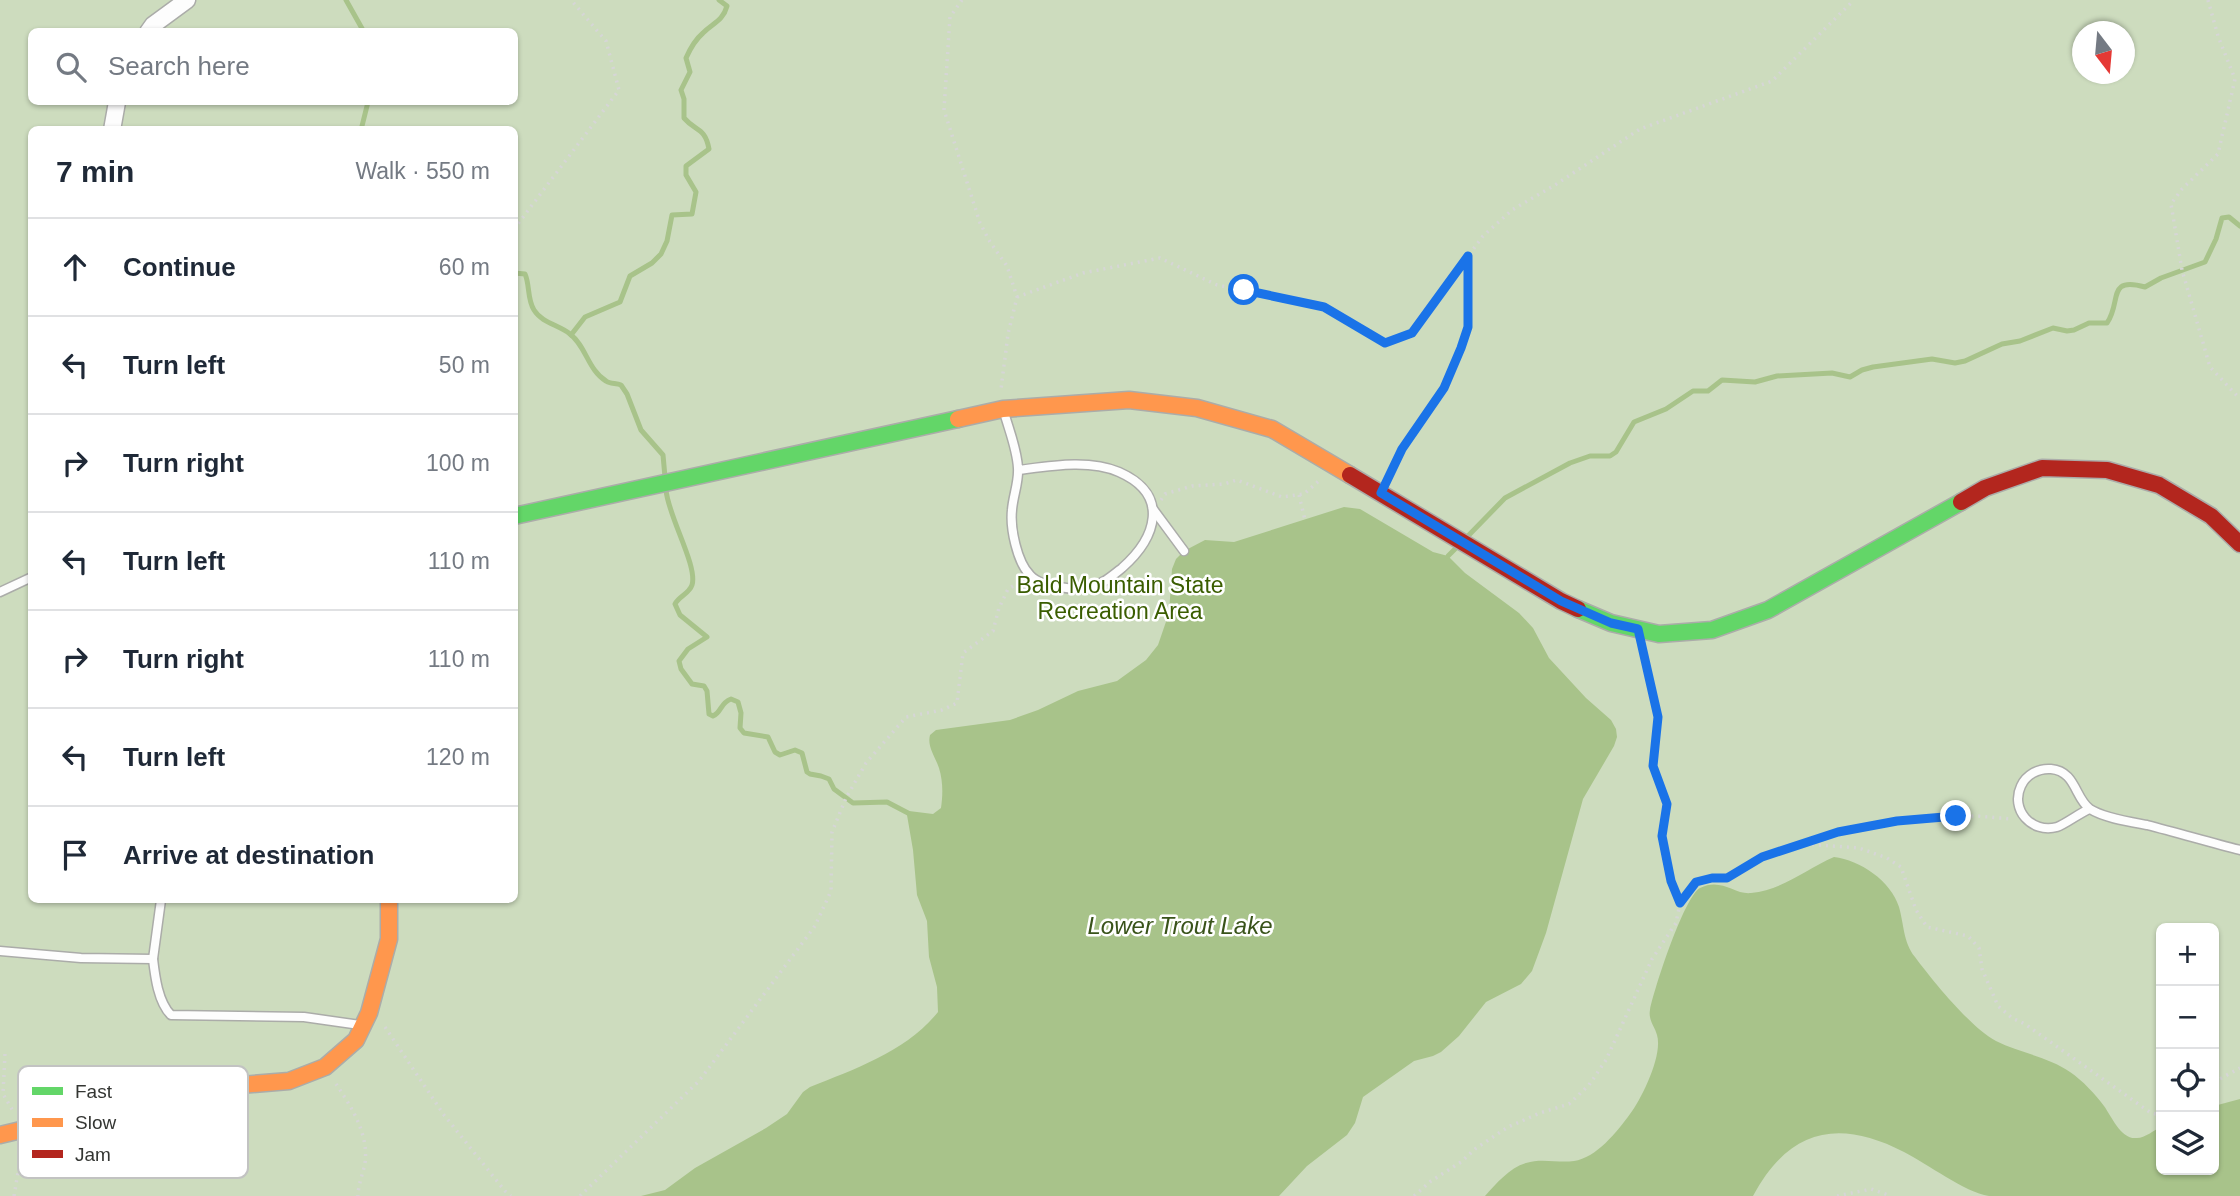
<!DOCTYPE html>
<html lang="en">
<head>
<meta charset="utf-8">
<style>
  :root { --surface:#fff; --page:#f6f6f7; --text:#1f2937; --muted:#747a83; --line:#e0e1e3 }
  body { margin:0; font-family:Arial,sans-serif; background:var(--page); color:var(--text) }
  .controls { position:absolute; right:21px; bottom:21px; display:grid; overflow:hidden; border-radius:10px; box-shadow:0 2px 5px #0004 }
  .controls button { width:63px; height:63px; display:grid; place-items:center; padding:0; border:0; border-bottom:2px solid var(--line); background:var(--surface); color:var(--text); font:35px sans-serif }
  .compass { position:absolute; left:2072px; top:21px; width:63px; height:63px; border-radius:50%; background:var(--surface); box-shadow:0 2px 5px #0004; rotate:164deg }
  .stop { position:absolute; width:21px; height:21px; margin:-16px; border:5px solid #1a73e8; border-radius:50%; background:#fff }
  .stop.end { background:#1a73e8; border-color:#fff; box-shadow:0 2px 7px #0008 }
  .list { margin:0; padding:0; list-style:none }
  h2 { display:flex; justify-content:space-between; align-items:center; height:91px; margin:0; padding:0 28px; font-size:30px }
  h2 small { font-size:23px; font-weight:400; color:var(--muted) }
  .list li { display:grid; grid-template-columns:46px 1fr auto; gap:21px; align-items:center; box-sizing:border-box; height:98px; padding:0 28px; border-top:2px solid var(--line) }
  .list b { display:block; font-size:26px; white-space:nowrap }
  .list em { font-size:23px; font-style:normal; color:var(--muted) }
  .icon { flex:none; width:38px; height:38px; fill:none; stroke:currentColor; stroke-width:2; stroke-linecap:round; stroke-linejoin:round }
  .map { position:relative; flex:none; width:2240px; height:1196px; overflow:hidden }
  .search { position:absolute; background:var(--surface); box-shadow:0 2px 5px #0004; left:28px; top:28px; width:490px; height:77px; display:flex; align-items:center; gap:18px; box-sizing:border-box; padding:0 24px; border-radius:10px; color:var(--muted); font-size:26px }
  .panel { position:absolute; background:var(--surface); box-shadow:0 2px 5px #0004; left:28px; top:126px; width:490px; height:777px; border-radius:10px }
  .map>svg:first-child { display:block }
  .green { fill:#cddcbe; fill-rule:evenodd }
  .water { fill:#a8c38a }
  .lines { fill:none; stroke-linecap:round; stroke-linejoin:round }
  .stream { stroke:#a8c38a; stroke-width:5 }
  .lane-casing { stroke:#abaca9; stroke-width:11 }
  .street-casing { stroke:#abaca9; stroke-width:19 }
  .fast-casing { stroke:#abaca9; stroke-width:19 }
  .slow-casing { stroke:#abaca9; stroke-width:19 }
  .jam-casing { stroke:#abaca9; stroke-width:19 }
  .path { stroke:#d6d6d6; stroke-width:3.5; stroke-dasharray:2 5; stroke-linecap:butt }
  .lane { stroke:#fdfdfd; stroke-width:8 }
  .street { stroke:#fdfdfd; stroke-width:16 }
  .fast { stroke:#63d668; stroke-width:16 }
  .slow { stroke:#ff974d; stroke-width:16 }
  .jam { stroke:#b3261e; stroke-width:16 }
  .route { stroke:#1a73e8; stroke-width:9 }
  .labels { text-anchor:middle; stroke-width:5; stroke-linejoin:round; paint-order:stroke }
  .park-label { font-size:23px; fill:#3a5d00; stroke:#fff }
  .water-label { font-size:24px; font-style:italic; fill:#39531a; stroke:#fff }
  .key { fill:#fff; stroke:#c2c3c2; stroke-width:2 }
  .key-label { font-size:19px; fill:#343633 }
</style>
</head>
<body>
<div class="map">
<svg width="2240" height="1196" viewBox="0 0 2240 1196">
  <rect width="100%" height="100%" fill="#f1f3ef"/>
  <path class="green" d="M 0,0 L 2240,0 L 2240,1196 L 0,1196 ZM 32,32 L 514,32 L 514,102 L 32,102 ZM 2082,32 L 2124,32 L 2124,74 L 2082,74 ZM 32,130 L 514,130 L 514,900 L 32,900 ZM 2161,928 L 2214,928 L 2214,1170 L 2161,1170 Z"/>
  <g class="water">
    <path d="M 1344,507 L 1360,509 L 1433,552 L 1448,556 L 1465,573 L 1519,613 L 1533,628 L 1549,658 L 1586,698 L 1611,720 L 1616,729 L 1617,737 L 1614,746 L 1583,799 L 1546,933 L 1532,971 L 1521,984 L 1486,1002 L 1459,1036 L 1441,1052 L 1433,1056 L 1414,1061 L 1363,1097 L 1355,1123 L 1347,1135 L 1307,1166 L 1279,1196 L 641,1196 L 665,1190 L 695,1168 L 766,1128 L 787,1114 L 803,1092 L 810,1087 C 855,1069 907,1051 938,1012 L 937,987 L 929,957 L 927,921 L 917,895 L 913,850 L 907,815 L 909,811 L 933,814 L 941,808 C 943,794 943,781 939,768 C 935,756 927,747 930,735 L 936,730 L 1010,720 L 1038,710 L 1078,691 L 1117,681 L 1146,660 L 1158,645 L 1169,613 L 1172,569 L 1176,559 L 1184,551 L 1205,540 L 1234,542 Z"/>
    <path d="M 1834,857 C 1860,860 1891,881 1899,907 C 1904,924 1903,942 1915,957 C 1932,980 1972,1029 1996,1041 C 2020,1053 2049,1057 2070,1072 C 2082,1080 2096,1095 2104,1106 C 2112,1117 2121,1140 2137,1138 C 2145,1138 2154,1130 2161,1127 L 2161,1170 L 2214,1170 L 2214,1106 L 2240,1099 L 2240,1196 C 2181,1196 2123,1196 2064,1196 C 2043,1196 2009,1196 1989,1196 C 1964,1192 1928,1164 1904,1152 C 1838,1118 1789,1129 1753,1196 L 1485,1196 C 1496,1184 1509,1168 1526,1163 C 1541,1158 1558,1163 1574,1161 C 1596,1158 1617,1132 1630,1114 C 1642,1098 1663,1055 1657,1035 C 1655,1027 1648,1020 1650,1010 C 1654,989 1684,897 1700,888 C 1721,877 1735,895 1751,893 C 1783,890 1806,869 1834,857 Z"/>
  </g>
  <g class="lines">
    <g class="stream">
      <path d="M 346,0 L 364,32"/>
      <path d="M 361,130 L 368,102"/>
      <path d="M 514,273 L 525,274 C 530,285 527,299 534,310 C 542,323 559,325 570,334 C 586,346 588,370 606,381 C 610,384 616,383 621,385 L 627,394 L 641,430 L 663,455 L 665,477"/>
      <path d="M 571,335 L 585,317 L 620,302 L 630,276 L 652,263 L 661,254 L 667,241 L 672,215 L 692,214 L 696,192 L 686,175 L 686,166 L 709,149 C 705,127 696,132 684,118 L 684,99 L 681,90 L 690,72 L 686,58 C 690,49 696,39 703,33 C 713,23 723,21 727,6 L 719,0"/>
      <path d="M 666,490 C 668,516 698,566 692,585 C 689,594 679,596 675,604 L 680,615 L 707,637 L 688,649 L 679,661 L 681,669 L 692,684 L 704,686 L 707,691 L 709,714 L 713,716 C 722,712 720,703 731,699 L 738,702 L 741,713 L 740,728 L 744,733 L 768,737 L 775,752 L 780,755 L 795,750 L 802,753 L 807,772 L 810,774 L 821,776 L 829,779 L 834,789 L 853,803 L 887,802 L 908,813"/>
      <path d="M 1466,538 L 1505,498 L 1570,463 L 1590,456 L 1610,456 L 1616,452 L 1634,422 L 1666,409 L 1693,391 L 1708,391 L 1722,380 L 1755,382 L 1777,376 L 1832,373 L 1850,377 L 1862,370 L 1873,367 L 1932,359 L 1955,363 L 1965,361 L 2002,344 L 2020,341 L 2053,328 L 2067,331 L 2074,330 L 2089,323 L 2107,323 C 2122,302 2106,276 2145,287 L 2161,278 L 2205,262 L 2216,239 L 2222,218 L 2229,217 L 2240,226"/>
      <path d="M 1448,556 L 1457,547"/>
    </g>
    <g class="lane-casing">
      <g id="lane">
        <path d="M 1004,412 C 1009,430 1017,449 1018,468 C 1019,482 1013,496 1012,510 C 1010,528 1017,562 1030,575 C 1036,582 1050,586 1059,587 C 1070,589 1080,590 1090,587 C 1103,584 1112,576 1122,568 C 1156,538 1171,495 1119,472 C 1089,459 1050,466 1019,470"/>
        <path d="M 1153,509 L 1184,551"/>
        <path d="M 0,592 L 32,577"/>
        <path d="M 2089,809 C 2080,813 2064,825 2057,827 C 2031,834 2010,809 2021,786 C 2026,775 2038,768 2051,769 C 2076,771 2075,799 2090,809 C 2104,818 2131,822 2147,825 C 2178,833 2209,842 2240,850"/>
        <path d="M 0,951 L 81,958 L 153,959 L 161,900"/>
        <path d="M 153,959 C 155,976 158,1002 171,1015 L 304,1017 L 360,1025"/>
      </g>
    </g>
    <g class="street-casing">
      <g id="street">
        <path d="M 148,32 L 153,25 L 187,0"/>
        <path d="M 112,130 L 117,102"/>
      </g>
    </g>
    <g class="fast-casing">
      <g id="fast">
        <path d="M 514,516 L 958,419"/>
        <path d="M 1578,609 L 1611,623 L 1659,634 L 1712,630 L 1768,610 L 1961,502"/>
      </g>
    </g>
    <g class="slow-casing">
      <g id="slow">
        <path d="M 958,419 L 1003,409 L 1129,400 L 1197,408 L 1272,429 L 1350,475"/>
        <path d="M 0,1135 L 21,1130 L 84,1107 L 143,1093 L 289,1081 L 325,1067 L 356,1040 L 369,1013 L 389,939 L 389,900"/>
      </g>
    </g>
    <g class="jam-casing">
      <g id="jam">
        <path d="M 1350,475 L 1561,601 L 1578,609"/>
        <path d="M 1961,502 L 1985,488 L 2042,468 L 2107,470 L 2159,485 L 2211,516 L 2240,544"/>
      </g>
    </g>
    <g class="path">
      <path d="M 962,0 L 950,17 L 944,110 L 980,223 L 990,242 L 1007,266 L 1017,297 L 1008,334 L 1001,389"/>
      <path d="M 2208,0 L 2218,36 L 2235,79 L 2218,154 L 2182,189 L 2171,204 L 2182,270 L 2210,367 L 2240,399"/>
      <path d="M 514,229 L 619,90 L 606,41 L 571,0"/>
      <path d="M 1017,297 L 1083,273 L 1160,258 L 1217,285 L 1324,307 L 1385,343 L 1412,333 L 1483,236 L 1512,210 L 1555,185 L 1640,129 L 1772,81 L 1854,0"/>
      <path d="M 1388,478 L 1402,449 L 1444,388 L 1461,348 L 1468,327 L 1468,258"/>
      <path d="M 1299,495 L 1305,520"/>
      <path d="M 1161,500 L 1165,494 L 1192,486 L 1224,484 L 1237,480 L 1282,497 L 1304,494 L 1321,479"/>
      <path d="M 1642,648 L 1658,717 L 1653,766 L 1667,804 L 1662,836 L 1671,881 L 1679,902"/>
      <path d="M 1805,844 L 1859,848 L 1887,858 L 1901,867 L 1916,910 L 1927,927 L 1968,936 L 1979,948 L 1982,969 L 1998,1006 L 2012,1018 L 2025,1024 L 2151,1113 L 2161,1115"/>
      <path d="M 385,1027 L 444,1115 L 505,1191 L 511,1196"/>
      <path d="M 5,1054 L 3,1094 L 13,1111"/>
      <path d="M 2214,1082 L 2240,1068"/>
      <path d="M 336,1084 C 351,1106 369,1134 365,1163 C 363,1174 358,1185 358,1196"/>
      <path d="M 14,1196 L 22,1149"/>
      <path d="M 580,1196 L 699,1081 L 815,926 L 831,891 L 832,832 L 846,798 L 866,763 L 906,717 L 942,710 L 957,703 L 963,653 L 993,631 L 999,608 L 1008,589 L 1022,581"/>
      <path d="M 1414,1196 L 1431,1181 L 1461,1162 L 1475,1149 L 1508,1127 L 1540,1113 L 1569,1104 L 1589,1085 L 1606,1060 L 1652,959 L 1676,923 L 1680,903 L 1696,882 L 1712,878 L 1727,878 L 1762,857 L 1837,832 L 1897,821 L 1934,817 L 1977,816 L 2012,819"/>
      <path d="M 1837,1196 L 1871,1189 L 1891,1196"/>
    </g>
    <use href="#lane" class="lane"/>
    <use href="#street" class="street"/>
    <use href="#fast" class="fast"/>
    <use href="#slow" class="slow"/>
    <use href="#jam" class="jam"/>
  </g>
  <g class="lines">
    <path class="route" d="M 1244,290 L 1324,307 L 1385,343 L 1412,333 L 1468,256 L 1468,327 L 1461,348 L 1444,388 L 1402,449 L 1381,493 L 1561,601 L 1611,623 L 1638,629 L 1658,717 L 1653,766 L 1667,804 L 1662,836 L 1671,881 L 1680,903 L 1696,882 L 1712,878 L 1727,878 L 1762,857 L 1838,832 L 1897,821 L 1956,816"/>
  </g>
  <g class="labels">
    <g class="park-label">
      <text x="1120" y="593">Bald Mountain State<tspan x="1120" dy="26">Recreation Area</tspan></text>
    </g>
    <g class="water-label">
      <text x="1180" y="934">Lower Trout Lake</text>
    </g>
  </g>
  <rect x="18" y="1066" width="230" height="112" rx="10" class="key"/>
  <rect x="32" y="1087" width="31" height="8" fill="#63d668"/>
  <rect x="32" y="1118" width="31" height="9" fill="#ff974d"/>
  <rect x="32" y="1150" width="31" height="8" fill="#b3261e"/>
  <g class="key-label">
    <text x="75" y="1098">Fast</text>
    <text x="75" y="1129">Slow</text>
    <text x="75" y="1161">Jam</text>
  </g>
</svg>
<div class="controls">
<button>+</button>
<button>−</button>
<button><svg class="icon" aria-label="locate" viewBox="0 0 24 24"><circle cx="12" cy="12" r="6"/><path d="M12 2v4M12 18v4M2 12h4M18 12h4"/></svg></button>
<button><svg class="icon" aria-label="layers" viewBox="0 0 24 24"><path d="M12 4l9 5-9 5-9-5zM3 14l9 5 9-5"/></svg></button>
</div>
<svg class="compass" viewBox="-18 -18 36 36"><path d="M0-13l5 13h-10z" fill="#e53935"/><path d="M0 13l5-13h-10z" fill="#747a83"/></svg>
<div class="stop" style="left:1244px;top:290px"></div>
<div class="stop end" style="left:1956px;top:816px"></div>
<div class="search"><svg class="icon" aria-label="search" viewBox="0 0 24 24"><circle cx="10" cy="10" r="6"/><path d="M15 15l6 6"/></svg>Search here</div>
<section class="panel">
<h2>7 min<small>Walk · 550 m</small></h2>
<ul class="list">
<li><svg class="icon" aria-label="ahead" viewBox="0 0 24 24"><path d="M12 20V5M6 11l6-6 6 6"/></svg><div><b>Continue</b></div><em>60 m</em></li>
<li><svg class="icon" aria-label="left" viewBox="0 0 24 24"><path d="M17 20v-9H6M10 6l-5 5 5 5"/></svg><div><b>Turn left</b></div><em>50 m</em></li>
<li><svg class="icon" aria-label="right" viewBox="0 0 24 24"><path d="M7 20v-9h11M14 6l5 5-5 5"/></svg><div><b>Turn right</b></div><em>100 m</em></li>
<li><svg class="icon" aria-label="left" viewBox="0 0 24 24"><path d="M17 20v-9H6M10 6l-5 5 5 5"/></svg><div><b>Turn left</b></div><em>110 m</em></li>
<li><svg class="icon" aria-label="right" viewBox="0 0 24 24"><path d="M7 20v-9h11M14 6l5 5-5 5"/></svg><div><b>Turn right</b></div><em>110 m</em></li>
<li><svg class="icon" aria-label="left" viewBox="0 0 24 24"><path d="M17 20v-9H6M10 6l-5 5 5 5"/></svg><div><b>Turn left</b></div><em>120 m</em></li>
<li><svg class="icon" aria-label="arrive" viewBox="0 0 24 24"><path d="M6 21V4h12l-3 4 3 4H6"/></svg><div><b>Arrive at destination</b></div></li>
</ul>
</section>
</div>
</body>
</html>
